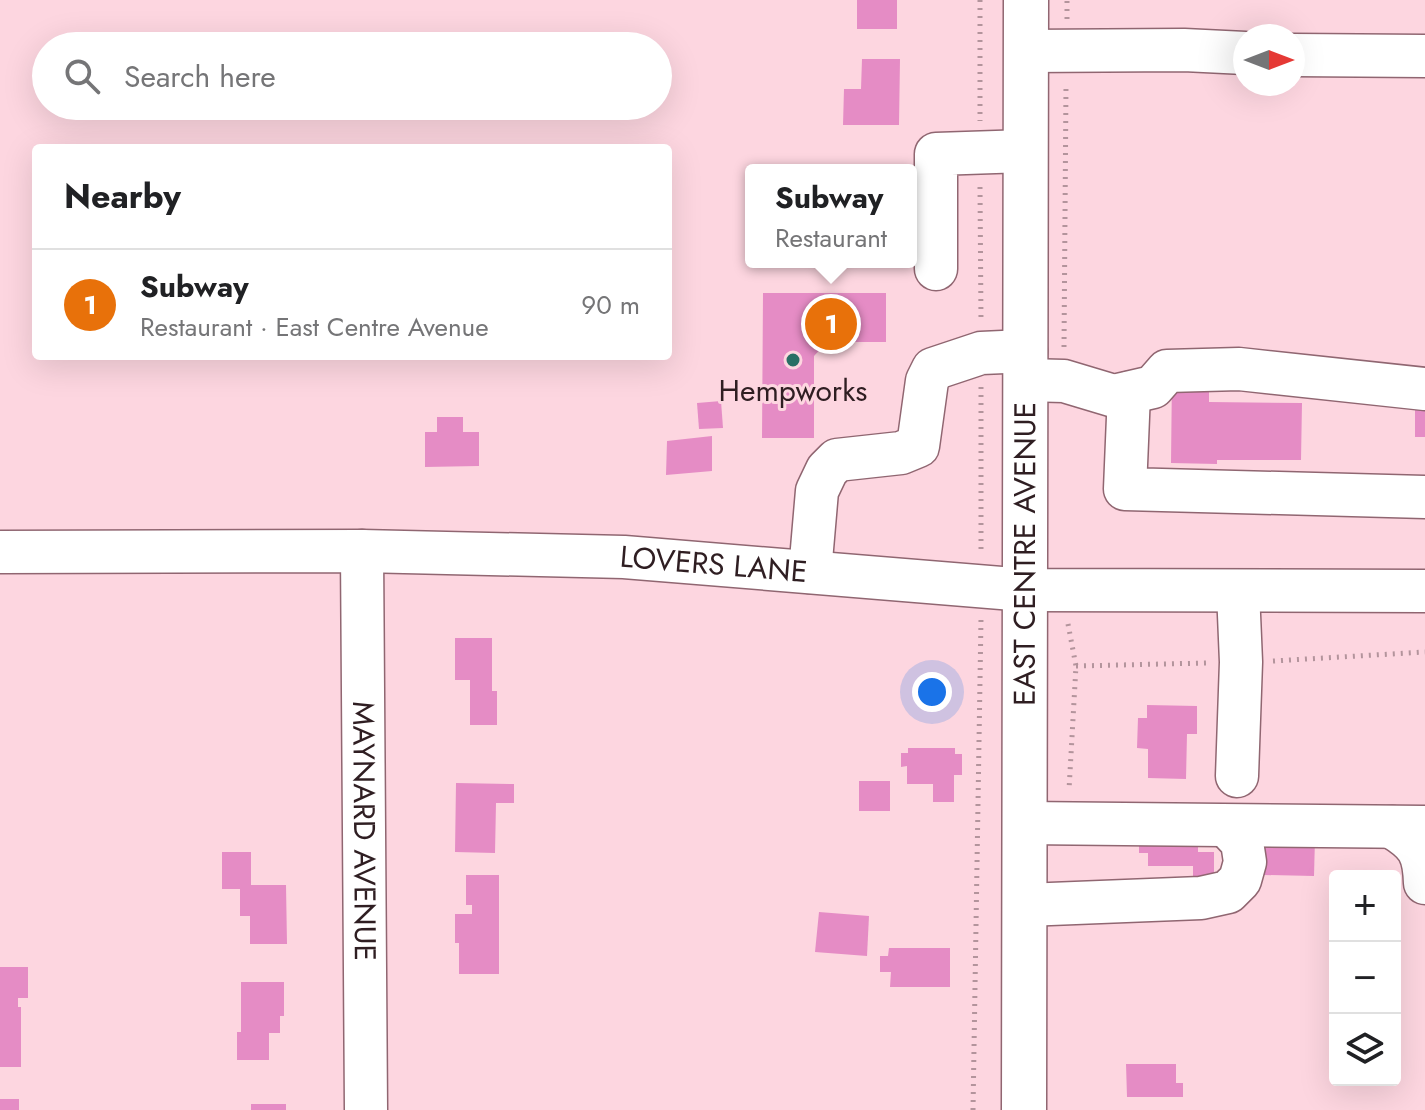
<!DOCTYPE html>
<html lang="en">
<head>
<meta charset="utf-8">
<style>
  :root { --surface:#fff; --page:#f6f6f6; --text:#202124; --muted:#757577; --line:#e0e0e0; --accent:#111827 }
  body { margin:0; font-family:Jost,sans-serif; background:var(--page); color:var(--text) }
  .controls { position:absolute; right:24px; bottom:24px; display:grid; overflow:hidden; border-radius:8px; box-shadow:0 8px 32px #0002 }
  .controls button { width:72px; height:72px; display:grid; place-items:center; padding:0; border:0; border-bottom:2px solid var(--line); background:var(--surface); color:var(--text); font:40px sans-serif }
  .compass { position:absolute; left:1233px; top:24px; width:72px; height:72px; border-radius:50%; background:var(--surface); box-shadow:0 8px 32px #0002; rotate:90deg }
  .you { position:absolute; left:932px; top:692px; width:28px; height:28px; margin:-20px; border:6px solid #fff; border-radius:50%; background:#1a73e8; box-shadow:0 0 0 12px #1a73e833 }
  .badge { display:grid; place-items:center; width:52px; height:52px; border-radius:50%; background:var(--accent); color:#fff; font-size:26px; font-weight:700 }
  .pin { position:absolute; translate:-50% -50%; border:4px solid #fff; box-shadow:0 2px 8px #0006 }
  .popup { position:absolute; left:745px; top:164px; width:172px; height:104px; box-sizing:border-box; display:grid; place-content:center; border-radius:8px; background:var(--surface); filter:drop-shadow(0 2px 6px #0005); font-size:26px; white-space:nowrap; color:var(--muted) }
  .popup b { font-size:30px; color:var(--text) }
  .popup::after { content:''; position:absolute; left:50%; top:100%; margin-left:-16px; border:16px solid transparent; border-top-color:var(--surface) }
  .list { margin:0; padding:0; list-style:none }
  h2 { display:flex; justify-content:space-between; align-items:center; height:104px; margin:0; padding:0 32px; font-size:34px }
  h2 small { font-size:26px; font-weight:400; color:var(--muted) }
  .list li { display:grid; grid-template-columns:52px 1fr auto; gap:24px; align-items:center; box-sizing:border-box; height:112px; padding:0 32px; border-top:2px solid var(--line) }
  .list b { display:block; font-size:30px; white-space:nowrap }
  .list p { margin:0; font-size:26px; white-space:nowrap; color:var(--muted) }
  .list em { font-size:26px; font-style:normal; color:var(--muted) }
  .icon { flex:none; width:44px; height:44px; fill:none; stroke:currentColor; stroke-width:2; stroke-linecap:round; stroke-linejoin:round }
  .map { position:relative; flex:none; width:1425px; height:1110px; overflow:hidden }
  .search { position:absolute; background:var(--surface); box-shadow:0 8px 32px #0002; left:32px; top:32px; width:640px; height:88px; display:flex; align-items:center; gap:20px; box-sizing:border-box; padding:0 28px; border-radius:44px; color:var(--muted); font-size:30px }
  .panel { position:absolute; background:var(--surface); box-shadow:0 8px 32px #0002; left:32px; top:144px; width:640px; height:216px; border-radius:8px }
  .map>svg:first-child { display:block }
  .building { fill:#e58cc5 }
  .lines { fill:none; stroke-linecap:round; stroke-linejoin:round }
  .minor-casing { stroke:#906671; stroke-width:45 }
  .major-casing { stroke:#906671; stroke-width:47 }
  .path { stroke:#b3949c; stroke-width:5; stroke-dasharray:2 6; stroke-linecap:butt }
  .minor { stroke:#fff; stroke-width:42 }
  .major { stroke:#fff; stroke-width:44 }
  .poi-dot { fill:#296f65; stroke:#fdd6e0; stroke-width:3 }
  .labels { text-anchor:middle; stroke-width:6; stroke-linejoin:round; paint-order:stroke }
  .poi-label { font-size:30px; fill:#2f1e22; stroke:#fdd6e0 }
  .street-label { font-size:30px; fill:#2f1e22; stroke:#fdd6e0 }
</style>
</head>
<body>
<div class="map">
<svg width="1425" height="1110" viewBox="0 0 1425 1110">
  <rect width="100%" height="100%" fill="#fdd6e0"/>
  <g class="building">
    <rect x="857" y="0" width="40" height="29"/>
    <path d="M 862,59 L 900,59 L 899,125 L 843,125 L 844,89 L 861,89 Z"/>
    <path d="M 763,293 L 886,293 L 886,342 L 827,342 L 814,356 L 814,438 L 762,438 Z"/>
    <path d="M 1172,374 L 1209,374 L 1209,402 L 1302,403 L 1301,460 L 1217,460 L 1217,464 L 1171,463 Z"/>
    <path d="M 721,401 L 723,428 L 699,429 L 697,403 Z"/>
    <rect x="1415" y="404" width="10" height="33"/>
    <path d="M 437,417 L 463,417 L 463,432 L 479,432 L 479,466 L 425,467 L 425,432 L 437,432 Z"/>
    <path d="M 712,436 L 712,471 L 666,475 L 667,441 Z"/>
    <path d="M 455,638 L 492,638 L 492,691 L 497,691 L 497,725 L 470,725 L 470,680 L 455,680 Z"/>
    <path d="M 1147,705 L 1197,706 L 1197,734 L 1187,734 L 1186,779 L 1148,778 L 1148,749 L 1137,748 L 1138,718 L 1147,718 Z"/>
    <path d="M 908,748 L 955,748 L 955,754 L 962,754 L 962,775 L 954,775 L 954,802 L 933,802 L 933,784 L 907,784 L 907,766 L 901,767 L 901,753 L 908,753 Z"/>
    <rect x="859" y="781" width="31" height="30"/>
    <path d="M 456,783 L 514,784 L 514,803 L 496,803 L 495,853 L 455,852 Z"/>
    <path d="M 1139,831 L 1198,831 L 1198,852 L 1214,852 L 1214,878 L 1193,878 L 1193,866 L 1148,866 L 1148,853 L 1139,853 Z"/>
    <path d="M 1264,837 L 1315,838 L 1314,876 L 1264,875 Z"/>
    <path d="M 222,852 L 251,852 L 251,885 L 286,885 L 287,944 L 250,944 L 250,916 L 240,916 L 240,889 L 222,889 Z"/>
    <path d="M 466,875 L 499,875 L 499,974 L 459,974 L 459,943 L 455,943 L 455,914 L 472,914 L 472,905 L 466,905 Z"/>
    <path d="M 819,912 L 869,916 L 867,956 L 815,952 Z"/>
    <path d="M 889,948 L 950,948 L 950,987 L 890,987 L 891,972 L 880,972 L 880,956 L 888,956 Z"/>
    <path d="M 0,967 L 28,967 L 28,998 L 18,998 L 18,1007 L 21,1007 L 21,1067 L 0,1067 Z"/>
    <path d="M 241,982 L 284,982 L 284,1016 L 280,1016 L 280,1033 L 269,1033 L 269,1060 L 237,1060 L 237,1032 L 241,1032 Z"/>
    <path d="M 1126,1064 L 1176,1064 L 1176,1083 L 1183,1083 L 1183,1097 L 1127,1097 Z"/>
    <rect x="0" y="1099" width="19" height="11"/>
    <rect x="251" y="1104" width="35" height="6"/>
  </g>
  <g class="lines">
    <g class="minor-casing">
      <g id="minor">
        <path d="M 1026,51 L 1184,50 L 1245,53"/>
        <path d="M 1293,55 L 1425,56"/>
        <path d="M 936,269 L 936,154 L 1026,151"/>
        <path d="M 1026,380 L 1064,381 L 1114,396 L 1153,387 L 1167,371 L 1239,369 L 1425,389"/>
        <path d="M 1129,393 L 1125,489 L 1425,497"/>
        <path id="s1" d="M 362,551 L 366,1110"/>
        <path id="s2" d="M 0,552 L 362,551 L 624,557 L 1026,590 L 1425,591"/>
        <path d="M 810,572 L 817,491 L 827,470 L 837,460 L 901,453 L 918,446 L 927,381 L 933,369 L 981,353 L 1026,351"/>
        <path d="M 1237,776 L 1241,662 L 1238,591"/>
        <path d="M 1025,823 L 1425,827"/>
        <path d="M 1392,827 C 1418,843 1424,852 1425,883"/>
        <path d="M 1025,905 L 1201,898 L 1228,892 L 1240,880 L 1245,862 L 1242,842 L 1227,826"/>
      </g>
    </g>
    <g class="major-casing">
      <g id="major">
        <path id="s3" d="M 1024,1110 L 1026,0"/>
      </g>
    </g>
    <g class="path">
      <path d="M 980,0 L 980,121"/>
      <path d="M 1067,19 L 1067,0"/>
      <path d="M 980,187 L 981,321"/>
      <path d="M 1064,347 L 1066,85"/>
      <path d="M 981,387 L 981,553"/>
      <path d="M 1068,624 L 1076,666 L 1069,790"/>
      <path d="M 1273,661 L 1425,652"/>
      <path d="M 1076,666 L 1207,663"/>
      <path d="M 973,1110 L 981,619"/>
    </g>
    <use href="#minor" class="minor"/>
    <use href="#major" class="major"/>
  </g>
  <circle class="poi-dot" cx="793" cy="360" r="8"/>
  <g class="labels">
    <g class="poi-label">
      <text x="793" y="401">Hempworks</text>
    </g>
    <g class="street-label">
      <text dy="10" stroke="none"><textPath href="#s3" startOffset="556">EAST CENTRE AVENUE</textPath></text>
      <text dy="10" stroke="none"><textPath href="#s2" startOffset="714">LOVERS LANE</textPath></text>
      <text dy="10" stroke="none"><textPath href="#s1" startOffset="280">MAYNARD AVENUE</textPath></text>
    </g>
  </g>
</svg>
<div class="controls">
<button>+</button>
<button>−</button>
<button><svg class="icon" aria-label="layers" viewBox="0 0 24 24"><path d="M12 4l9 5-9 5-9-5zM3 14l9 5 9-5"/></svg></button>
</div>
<svg class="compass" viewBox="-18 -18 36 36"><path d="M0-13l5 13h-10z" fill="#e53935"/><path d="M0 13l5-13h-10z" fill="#757577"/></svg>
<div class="you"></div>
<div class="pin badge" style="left:831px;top:324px;background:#e8710a">1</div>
<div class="popup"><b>Subway</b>Restaurant</div>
<div class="search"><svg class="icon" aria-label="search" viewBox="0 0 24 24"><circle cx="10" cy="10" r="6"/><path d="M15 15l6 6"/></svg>Search here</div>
<section class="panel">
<h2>Nearby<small></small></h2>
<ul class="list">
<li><span class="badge" style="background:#e8710a">1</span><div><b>Subway</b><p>Restaurant · East Centre Avenue</p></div><em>90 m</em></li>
</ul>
</section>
</div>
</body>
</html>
